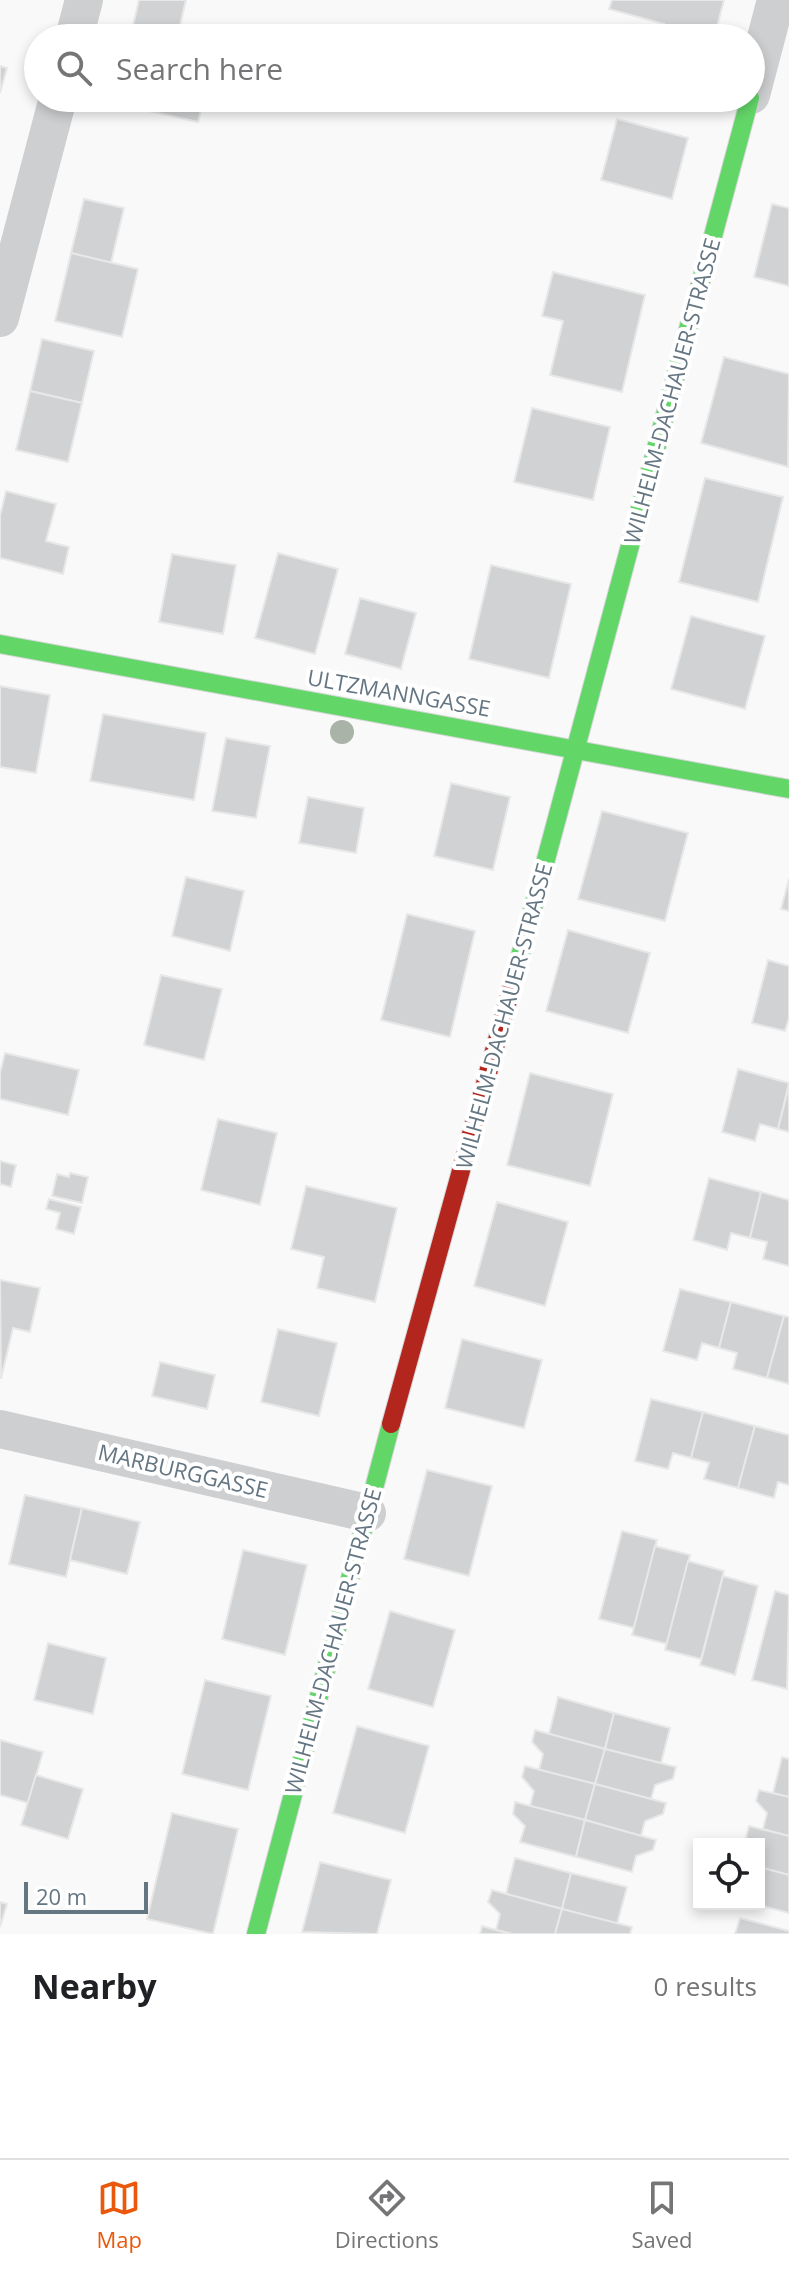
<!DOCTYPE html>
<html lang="en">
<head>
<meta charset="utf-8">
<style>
  :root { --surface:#fff; --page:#f6f6f6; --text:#202124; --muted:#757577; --line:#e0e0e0; --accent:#ea580c }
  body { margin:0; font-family:"Open Sans",sans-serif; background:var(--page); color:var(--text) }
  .controls { position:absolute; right:24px; bottom:24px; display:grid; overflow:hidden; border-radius:0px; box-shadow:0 4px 12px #0003 }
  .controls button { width:72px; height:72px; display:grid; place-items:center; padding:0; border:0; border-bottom:2px solid var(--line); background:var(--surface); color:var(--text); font:40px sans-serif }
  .scale { position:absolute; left:24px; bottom:20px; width:124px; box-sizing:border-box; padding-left:8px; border:4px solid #657683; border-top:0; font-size:22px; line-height:28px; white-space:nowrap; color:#657683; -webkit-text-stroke:6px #fff; paint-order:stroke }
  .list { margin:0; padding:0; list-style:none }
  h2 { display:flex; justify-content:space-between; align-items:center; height:104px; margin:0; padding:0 32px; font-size:34px }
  h2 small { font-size:26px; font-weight:400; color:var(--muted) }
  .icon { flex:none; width:44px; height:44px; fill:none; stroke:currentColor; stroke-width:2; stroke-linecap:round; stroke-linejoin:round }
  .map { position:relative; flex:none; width:789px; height:1934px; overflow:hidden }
  .search { position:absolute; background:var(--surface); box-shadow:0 4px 12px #0003; left:24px; right:24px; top:24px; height:88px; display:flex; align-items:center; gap:20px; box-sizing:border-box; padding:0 28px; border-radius:44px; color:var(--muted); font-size:30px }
  .sheet { height:224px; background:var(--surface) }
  nav { display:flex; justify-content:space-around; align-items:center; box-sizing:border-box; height:112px; border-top:2px solid var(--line); background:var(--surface); font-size:22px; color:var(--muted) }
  nav a { display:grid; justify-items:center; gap:4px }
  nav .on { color:var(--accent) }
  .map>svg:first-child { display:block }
  .building { fill:#d0d2d3; stroke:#e8e8e8; stroke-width:2 }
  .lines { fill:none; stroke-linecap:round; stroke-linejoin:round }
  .fast-casing { stroke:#d5d6d7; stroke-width:20 }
  .jam-casing { stroke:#d5d6d7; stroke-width:20 }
  .street { stroke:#cecfd0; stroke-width:38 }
  .fast { stroke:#63d668; stroke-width:18 }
  .jam { stroke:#b3261e; stroke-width:18 }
  .tree { fill:#a9b3a7 }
  .labels { text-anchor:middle; stroke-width:8; stroke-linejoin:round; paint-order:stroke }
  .street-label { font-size:22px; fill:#657683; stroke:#fff }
</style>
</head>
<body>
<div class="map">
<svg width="789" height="1934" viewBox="0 0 789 1934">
  <rect width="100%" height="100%" fill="#f9f9f9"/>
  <g class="building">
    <path d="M 139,0 L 186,0 L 177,38 L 130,38 Z"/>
    <path d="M 612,0 L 724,0 L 714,38 L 660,38 L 664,24 L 609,9 Z"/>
    <path d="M 510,30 L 541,37 L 541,38 L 508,38 Z"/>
    <path d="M 0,66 L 7,68 L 0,93 Z"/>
    <path d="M 110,98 L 204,98 L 198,122 L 109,102 Z"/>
    <path d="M 495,98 L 528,98 L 526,106 Z"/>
    <path d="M 617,119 L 688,138 L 672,199 L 601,180 Z"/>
    <path d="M 84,199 L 124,208 L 111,263 L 71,253 Z"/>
    <path d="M 772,204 L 789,208 L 789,286 L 754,277 Z"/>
    <path d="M 71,253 L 138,269 L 122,337 L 55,321 Z"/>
    <path d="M 553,272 L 645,295 L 622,392 L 550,375 L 563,321 L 542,316 Z"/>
    <path d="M 42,339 L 94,351 L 82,403 L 30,391 Z"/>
    <path d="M 724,357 L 789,374 L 788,467 L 701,443 Z"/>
    <path d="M 30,391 L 82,403 L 68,462 L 16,450 Z"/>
    <path d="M 532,408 L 610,427 L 593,500 L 514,482 Z"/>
    <path d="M 705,478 L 783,497 L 758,602 L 679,582 Z"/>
    <path d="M 6,491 L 56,504 L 46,541 L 69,547 L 63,574 L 0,558 L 0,516 Z"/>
    <path d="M 278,553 L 338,569 L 315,654 L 255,638 Z"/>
    <path d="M 172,554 L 236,565 L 223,634 L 159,622 Z"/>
    <path d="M 491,565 L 571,584 L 549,678 L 469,659 Z"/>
    <path d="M 360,598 L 416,613 L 401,669 L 345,654 Z"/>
    <path d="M 691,616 L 765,636 L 745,709 L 671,689 Z"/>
    <path d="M 0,686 L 50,695 L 36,773 L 0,767 Z"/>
    <path d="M 103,714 L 206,733 L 194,800 L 90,781 Z"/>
    <path d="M 226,738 L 270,746 L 256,818 L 212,811 Z"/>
    <path d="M 451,783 L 510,797 L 493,870 L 434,856 Z"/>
    <path d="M 308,797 L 364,808 L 356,853 L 299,843 Z"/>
    <path d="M 602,811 L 688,833 L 665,921 L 578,899 Z"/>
    <path d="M 186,877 L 244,891 L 230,951 L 172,936 Z"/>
    <path d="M 789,879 L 789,911 L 781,909 Z"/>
    <path d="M 407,914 L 475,931 L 450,1037 L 381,1020 Z"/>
    <path d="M 568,930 L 650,953 L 628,1033 L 546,1011 Z"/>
    <path d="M 768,960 L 789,966 L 789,1018 L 785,1031 L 752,1023 Z"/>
    <path d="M 161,975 L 222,989 L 204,1060 L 144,1045 Z"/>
    <path d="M 5,1053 L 79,1070 L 68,1115 L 0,1099 L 0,1073 Z"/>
    <path d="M 738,1069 L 789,1083 L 778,1129 L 760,1124 L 755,1141 L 722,1132 Z"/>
    <path d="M 530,1073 L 613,1094 L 590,1186 L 507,1165 Z"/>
    <path d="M 789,1086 L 789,1132 L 778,1129 Z"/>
    <path d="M 218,1119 L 277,1133 L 260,1205 L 201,1190 Z"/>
    <path d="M 0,1161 L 16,1165 L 11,1187 L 0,1184 Z"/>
    <path d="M 70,1173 L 88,1177 L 82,1203 L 52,1196 L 57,1174 L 69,1177 Z"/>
    <path d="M 709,1178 L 761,1192 L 750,1238 L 731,1233 L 727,1250 L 693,1240 Z"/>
    <path d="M 306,1186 L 397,1208 L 375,1302 L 317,1288 L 324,1257 L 291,1249 Z"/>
    <path d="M 761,1192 L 789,1200 L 789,1266 L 763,1259 L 767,1242 L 750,1238 Z"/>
    <path d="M 49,1199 L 81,1207 L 74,1234 L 56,1229 L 60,1213 L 46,1209 Z"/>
    <path d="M 497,1202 L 568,1222 L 545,1306 L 474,1286 Z"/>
    <path d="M 0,1280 L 40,1288 L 30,1332 L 13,1328 L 1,1379 Z"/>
    <path d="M 680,1289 L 731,1302 L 719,1348 L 702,1343 L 697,1360 L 663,1351 Z"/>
    <path d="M 731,1302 L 784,1316 L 767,1378 L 733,1369 L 737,1353 L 719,1348 Z"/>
    <path d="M 784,1316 L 789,1317 L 789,1384 L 767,1378 Z"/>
    <path d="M 278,1329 L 337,1343 L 319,1416 L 261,1402 Z"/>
    <path d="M 462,1339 L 542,1360 L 524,1428 L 445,1408 Z"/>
    <path d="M 160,1362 L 215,1375 L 207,1409 L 152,1396 Z"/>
    <path d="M 651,1399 L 703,1412 L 691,1458 L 673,1453 L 668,1469 L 635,1461 Z"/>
    <path d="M 703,1412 L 755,1426 L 738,1488 L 704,1479 L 709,1463 L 691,1458 Z"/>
    <path d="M 755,1426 L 789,1435 L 789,1485 L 778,1482 L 774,1498 L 738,1488 Z"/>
    <path d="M 427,1470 L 492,1486 L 469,1576 L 404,1559 Z"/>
    <path d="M 25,1495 L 82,1508 L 66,1577 L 9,1564 Z"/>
    <path d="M 82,1508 L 140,1522 L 127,1574 L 70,1560 Z"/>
    <path d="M 622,1531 L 657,1540 L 634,1628 L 599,1619 Z"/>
    <path d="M 655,1546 L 690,1555 L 667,1644 L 632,1635 Z"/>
    <path d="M 243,1550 L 307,1565 L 285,1655 L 222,1639 Z"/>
    <path d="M 688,1561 L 724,1571 L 701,1659 L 665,1650 Z"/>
    <path d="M 723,1576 L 758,1586 L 735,1675 L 700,1665 Z"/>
    <path d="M 775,1591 L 789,1595 L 787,1689 L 752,1680 Z"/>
    <path d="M 390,1611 L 455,1630 L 433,1707 L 368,1689 Z"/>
    <path d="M 48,1643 L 106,1658 L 93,1714 L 34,1700 Z"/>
    <path d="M 205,1680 L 271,1696 L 248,1790 L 182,1774 Z"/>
    <path d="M 558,1697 L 614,1713 L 605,1749 L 549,1734 Z"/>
    <path d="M 614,1713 L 670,1728 L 661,1763 L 605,1749 Z"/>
    <path d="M 357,1726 L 429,1746 L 405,1833 L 333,1813 Z"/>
    <path d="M 535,1730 L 605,1749 L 595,1784 L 539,1770 L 543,1754 L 532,1742 Z"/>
    <path d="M 0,1740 L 43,1752 L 28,1803 L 0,1795 Z"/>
    <path d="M 605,1749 L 676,1767 L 673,1779 L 655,1785 L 651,1799 L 595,1784 Z"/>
    <path d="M 782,1757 L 789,1759 L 789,1797 L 773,1793 Z"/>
    <path d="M 525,1766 L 595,1784 L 585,1820 L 530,1806 L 534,1791 L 522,1777 Z"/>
    <path d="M 36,1775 L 83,1789 L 68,1839 L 21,1825 Z"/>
    <path d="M 595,1784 L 666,1803 L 663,1814 L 645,1821 L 641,1836 L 585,1820 Z"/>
    <path d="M 759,1790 L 789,1797 L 789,1836 L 763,1829 L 767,1813 L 756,1801 Z"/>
    <path d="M 515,1802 L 585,1820 L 576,1857 L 520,1842 L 525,1826 L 513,1814 Z"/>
    <path d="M 172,1813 L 238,1829 L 213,1934 L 147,1919 Z"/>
    <path d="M 585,1820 L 656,1840 L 653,1850 L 636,1856 L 632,1872 L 576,1857 Z"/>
    <path d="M 749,1826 L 789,1836 L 789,1875 L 759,1867 L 759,1844 L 752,1844 L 746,1837 Z"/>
    <path d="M 515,1858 L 571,1873 L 562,1909 L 506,1894 Z"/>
    <path d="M 320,1862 L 391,1880 L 377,1934 L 302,1932 Z"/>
    <path d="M 759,1867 L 789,1875 L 789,1913 L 755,1904 L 759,1904 Z"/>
    <path d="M 571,1873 L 627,1887 L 617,1924 L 562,1909 Z"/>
    <path d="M 492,1890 L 562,1909 L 555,1934 L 512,1934 L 496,1930 L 500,1914 L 488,1902 Z"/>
    <path d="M 0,1902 L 7,1904 L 0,1927 Z"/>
    <path d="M 562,1909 L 632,1927 L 630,1934 L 555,1934 Z"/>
    <path d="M 740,1918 L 789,1931 L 789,1934 L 735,1934 Z"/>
    <path d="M 482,1926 L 496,1930 L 512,1934 L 480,1934 Z"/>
  </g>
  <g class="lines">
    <g class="fast-casing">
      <g id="fast">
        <path d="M 0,644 L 789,789"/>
        <path d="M 515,975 L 750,98"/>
        <path d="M 256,1934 L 391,1424"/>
      </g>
    </g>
    <g class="jam-casing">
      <path id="jam" d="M 391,1424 L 515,975"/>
    </g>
    <g class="street">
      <path d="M 74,38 L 84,0"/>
      <path d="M 751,95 L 776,0"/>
      <path d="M 0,318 L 58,98"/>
      <path d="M 0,1429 L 367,1513"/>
    </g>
    <use href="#fast" class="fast"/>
    <use href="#jam" class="jam"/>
  </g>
  <circle class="tree" cx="342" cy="732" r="12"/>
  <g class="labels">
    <g class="street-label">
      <text transform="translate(672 391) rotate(-75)" y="8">WILHELM-DACHAUER-STRASSE</text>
      <text transform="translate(399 693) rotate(10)" y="8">ULTZMANNGASSE</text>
      <text transform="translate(504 1016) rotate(-75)" y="8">WILHELM-DACHAUER-STRASSE</text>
      <text transform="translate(183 1471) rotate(13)" y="8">MARBURGGASSE</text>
      <text transform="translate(333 1641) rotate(-75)" y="8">WILHELM-DACHAUER-STRASSE</text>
    </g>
  </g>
</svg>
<div class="controls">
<button><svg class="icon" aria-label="locate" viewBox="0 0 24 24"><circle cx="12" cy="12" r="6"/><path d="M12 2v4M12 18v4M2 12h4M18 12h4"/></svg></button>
</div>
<div class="scale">20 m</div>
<div class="search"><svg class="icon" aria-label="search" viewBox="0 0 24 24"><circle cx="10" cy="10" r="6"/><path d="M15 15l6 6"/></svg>Search here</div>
</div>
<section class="sheet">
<h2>Nearby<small>0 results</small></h2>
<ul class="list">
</ul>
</section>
<nav>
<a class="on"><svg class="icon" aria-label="map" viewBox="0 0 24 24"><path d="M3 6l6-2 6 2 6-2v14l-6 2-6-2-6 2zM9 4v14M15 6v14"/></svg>Map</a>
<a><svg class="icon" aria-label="directions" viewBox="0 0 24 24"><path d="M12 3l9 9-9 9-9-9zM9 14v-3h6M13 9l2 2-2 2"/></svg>Directions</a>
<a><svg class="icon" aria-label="saved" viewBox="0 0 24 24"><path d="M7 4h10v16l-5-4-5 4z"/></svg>Saved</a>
</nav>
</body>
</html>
